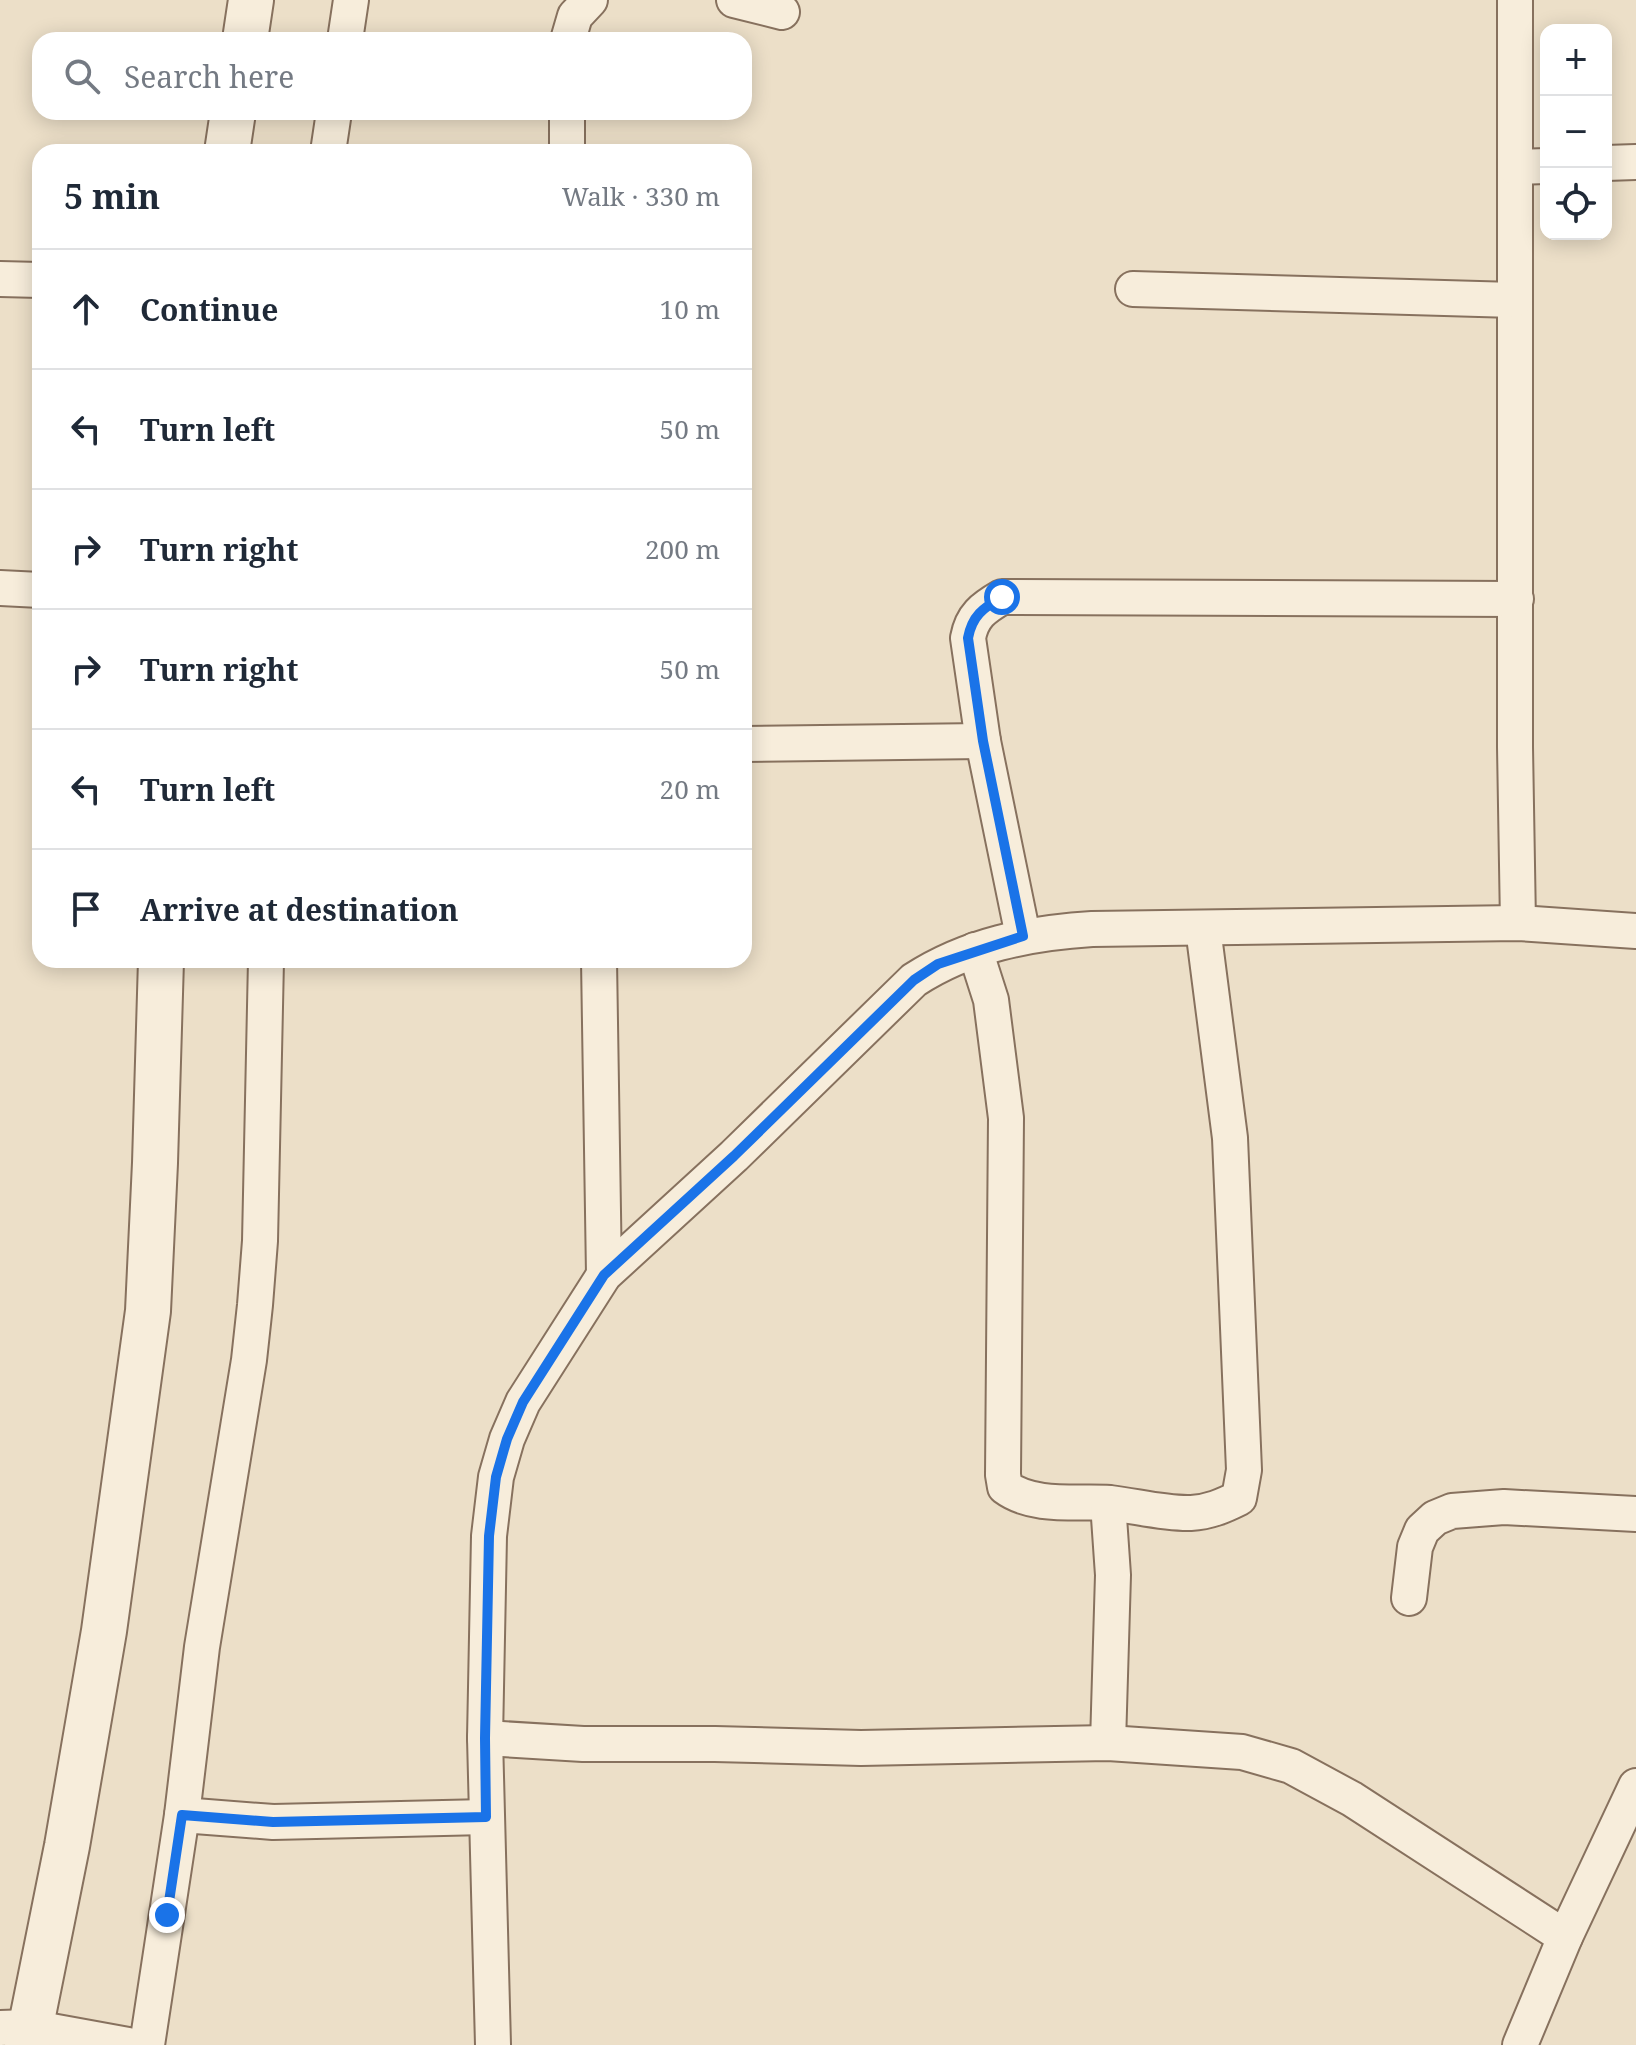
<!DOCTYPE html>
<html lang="en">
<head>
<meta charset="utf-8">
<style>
  :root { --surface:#fff; --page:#f2f2f3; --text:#1f2937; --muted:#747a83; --line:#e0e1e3 }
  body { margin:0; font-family:"Noto Serif",serif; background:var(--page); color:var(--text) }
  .controls { position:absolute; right:24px; top:24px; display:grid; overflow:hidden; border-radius:16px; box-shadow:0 4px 20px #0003 }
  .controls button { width:72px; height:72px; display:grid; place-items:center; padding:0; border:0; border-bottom:2px solid var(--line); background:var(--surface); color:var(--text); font:40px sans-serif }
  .stop { position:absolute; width:24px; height:24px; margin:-18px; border:6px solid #1a73e8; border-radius:50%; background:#fff }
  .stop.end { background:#1a73e8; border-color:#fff; box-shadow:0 2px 8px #0008 }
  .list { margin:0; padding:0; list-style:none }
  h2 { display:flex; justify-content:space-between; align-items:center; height:104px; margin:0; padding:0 32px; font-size:34px }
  h2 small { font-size:26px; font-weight:400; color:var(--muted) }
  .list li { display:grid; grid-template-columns:52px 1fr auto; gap:24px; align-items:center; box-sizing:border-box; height:120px; padding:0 32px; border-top:2px solid var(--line) }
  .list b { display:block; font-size:30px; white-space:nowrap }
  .list em { font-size:26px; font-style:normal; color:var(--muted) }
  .icon { flex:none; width:44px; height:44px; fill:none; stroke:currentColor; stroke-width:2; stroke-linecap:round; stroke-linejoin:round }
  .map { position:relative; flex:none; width:1636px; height:2045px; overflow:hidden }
  .search { position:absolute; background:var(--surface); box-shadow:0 4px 20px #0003; left:32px; top:32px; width:720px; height:88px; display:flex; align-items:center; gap:20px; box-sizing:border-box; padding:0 28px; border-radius:24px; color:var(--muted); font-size:30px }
  .panel { position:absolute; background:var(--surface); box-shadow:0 4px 20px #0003; left:32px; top:144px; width:720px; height:824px; border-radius:24px }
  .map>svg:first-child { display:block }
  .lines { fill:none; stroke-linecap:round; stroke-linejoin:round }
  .minor-casing { stroke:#87715e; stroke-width:38 }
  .tertiary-casing { stroke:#87715e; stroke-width:48 }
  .minor { stroke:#f7eddb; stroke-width:34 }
  .tertiary { stroke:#f7eddb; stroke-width:44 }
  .route { stroke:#1a73e8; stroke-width:10 }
</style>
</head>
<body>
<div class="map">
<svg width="1636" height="2045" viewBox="0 0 1636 2045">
  <rect width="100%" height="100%" fill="#ecdfc8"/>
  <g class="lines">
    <g class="minor-casing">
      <g id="minor">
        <path d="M 734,0 L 782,12"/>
        <path d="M 1515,0 L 1515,747 L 1518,923"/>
        <path d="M 345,40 L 351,0"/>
        <path d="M 568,40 L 575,16 L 590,0"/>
        <path d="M 328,152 L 334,112"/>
        <path d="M 567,152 L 567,112"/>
        <path d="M 1606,163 L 1636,162"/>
        <path d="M 1515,167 L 1546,166"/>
        <path d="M 0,279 L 40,280"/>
        <path d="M 1133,289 L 1514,300"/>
        <path d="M 0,588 L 40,590"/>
        <path d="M 744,744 L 983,741"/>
        <path d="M 1023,936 L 983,741 L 968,638 C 972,616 983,608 1002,597 L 1516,599"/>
        <path d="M 975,950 L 991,1000 L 1006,1118 L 1003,1475 L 1005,1487 C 1033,1508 1077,1501 1110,1503 C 1136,1506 1165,1514 1191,1513 C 1209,1512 1223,1506 1239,1498 L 1244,1470 L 1230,1138 L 1203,928"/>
        <path d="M 599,960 L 604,1275"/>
        <path d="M 1108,1503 L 1113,1575 L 1108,1743"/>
        <path d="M 1409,1598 L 1415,1547 L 1422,1530 L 1435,1518 L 1452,1511 L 1504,1507 L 1636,1514"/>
        <path d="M 485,1738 L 583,1744 L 715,1744 L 861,1748 L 1108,1743 L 1242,1752 L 1291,1766 L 1352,1799 L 1565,1937"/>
        <path d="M 182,1815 L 273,1822 L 486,1817"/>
        <path d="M 0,2028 L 29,2027 L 128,2045"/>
        <path d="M 147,2045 L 182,1815 L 202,1647 L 249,1360 L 255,1305 L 260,1241 L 266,960"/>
        <path d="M 493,2045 L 485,1738 L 489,1536 L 496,1477 L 507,1439 L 523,1402 L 604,1275 L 734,1156 L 914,980 C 968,945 1029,933 1092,929 L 1518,923 L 1636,931"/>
        <path d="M 1520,2045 L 1565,1937 L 1636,1786"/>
      </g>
    </g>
    <g class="tertiary-casing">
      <g id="tertiary">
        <path d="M 245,40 L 251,0"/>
        <path d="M 227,152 L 233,112"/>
        <path d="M 27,2045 L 67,1846 L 104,1631 L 148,1311 L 155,1163 L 161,960"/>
      </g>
    </g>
    <use href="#minor" class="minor"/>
    <use href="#tertiary" class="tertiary"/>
  </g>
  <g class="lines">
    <path class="route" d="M 167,1915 L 182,1815 L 273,1822 L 486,1817 L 485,1738 L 489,1536 L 496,1477 L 507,1439 L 523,1402 L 604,1275 L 734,1156 L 914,980 L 938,964 L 1023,936 L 983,741 L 968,638 C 972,616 983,608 1002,597"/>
  </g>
</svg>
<div class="controls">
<button>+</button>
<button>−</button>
<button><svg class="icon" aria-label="locate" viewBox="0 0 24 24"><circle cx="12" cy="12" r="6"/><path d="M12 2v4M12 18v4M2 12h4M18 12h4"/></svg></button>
</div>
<div class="stop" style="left:1002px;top:597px"></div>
<div class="stop end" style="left:167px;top:1915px"></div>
<div class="search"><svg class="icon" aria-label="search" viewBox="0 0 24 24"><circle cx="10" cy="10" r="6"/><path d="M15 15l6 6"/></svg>Search here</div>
<section class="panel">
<h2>5 min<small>Walk · 330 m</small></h2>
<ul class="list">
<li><svg class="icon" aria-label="ahead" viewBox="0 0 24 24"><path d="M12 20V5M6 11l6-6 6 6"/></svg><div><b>Continue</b></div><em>10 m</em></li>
<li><svg class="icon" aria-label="left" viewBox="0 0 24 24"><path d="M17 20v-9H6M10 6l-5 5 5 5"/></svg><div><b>Turn left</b></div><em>50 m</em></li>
<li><svg class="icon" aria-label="right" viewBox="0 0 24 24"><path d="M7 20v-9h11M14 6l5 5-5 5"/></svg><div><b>Turn right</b></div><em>200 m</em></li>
<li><svg class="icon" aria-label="right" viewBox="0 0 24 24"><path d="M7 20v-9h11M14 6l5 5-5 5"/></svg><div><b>Turn right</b></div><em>50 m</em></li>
<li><svg class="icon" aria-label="left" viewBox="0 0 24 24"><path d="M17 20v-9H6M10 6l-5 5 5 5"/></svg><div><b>Turn left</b></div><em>20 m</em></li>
<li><svg class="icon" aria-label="arrive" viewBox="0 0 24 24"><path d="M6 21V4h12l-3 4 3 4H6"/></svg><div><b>Arrive at destination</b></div></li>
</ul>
</section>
</div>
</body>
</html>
